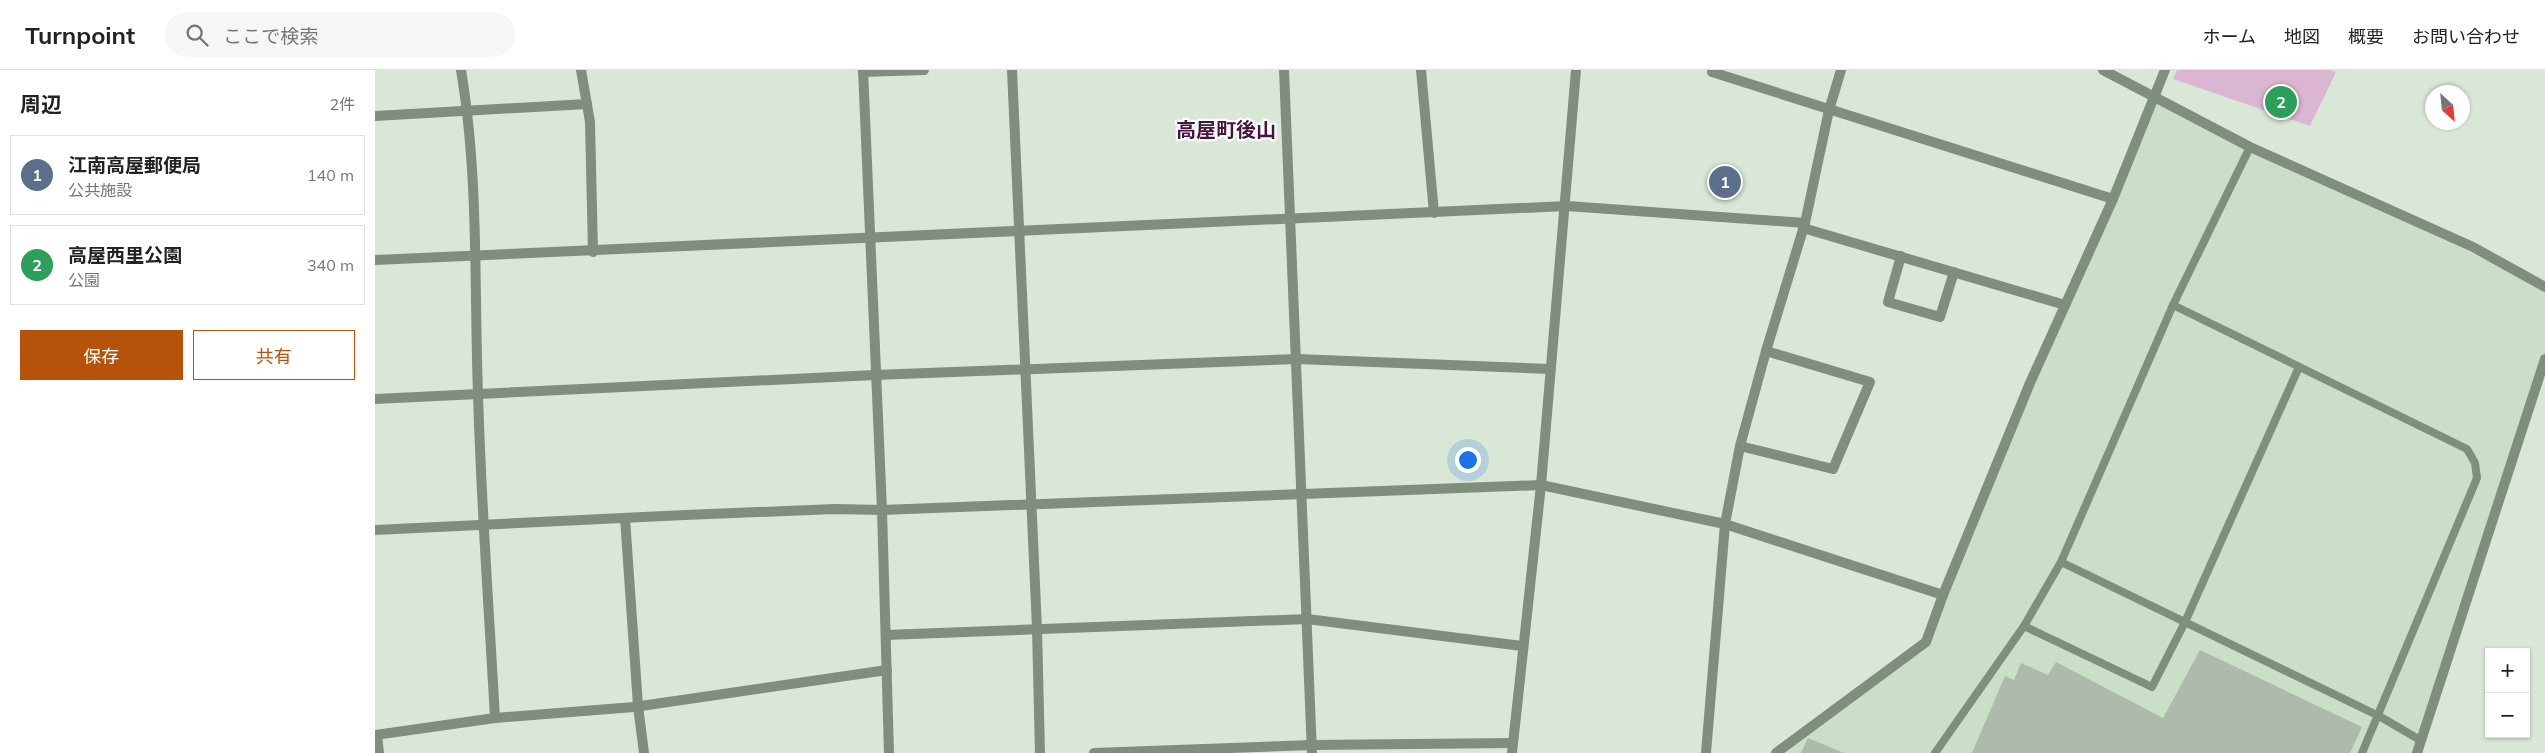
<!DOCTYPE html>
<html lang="ja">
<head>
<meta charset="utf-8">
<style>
  :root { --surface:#fff; --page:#f6f6f6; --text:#222; --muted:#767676; --line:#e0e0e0; --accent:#b45309 }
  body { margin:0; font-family:Mulish,"Noto Sans JP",sans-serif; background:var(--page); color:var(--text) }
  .controls { position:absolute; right:15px; bottom:15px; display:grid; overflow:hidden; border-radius:0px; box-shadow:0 1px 4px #0004 }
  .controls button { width:45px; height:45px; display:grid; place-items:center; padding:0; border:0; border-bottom:1px solid var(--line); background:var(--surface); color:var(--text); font:25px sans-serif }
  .compass { position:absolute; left:2050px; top:15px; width:45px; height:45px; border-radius:50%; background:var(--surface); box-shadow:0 1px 4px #0004; rotate:153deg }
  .you { position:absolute; left:1092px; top:389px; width:18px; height:18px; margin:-12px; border:4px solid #fff; border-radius:50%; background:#1a73e8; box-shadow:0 0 0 8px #1a73e833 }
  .badge { display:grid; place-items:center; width:32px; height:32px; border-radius:50%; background:var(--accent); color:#fff; font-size:16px; font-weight:700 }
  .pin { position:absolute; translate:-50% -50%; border:2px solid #fff; box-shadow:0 1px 5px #0006 }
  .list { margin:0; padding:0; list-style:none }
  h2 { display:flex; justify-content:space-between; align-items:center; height:65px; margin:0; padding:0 20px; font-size:21px }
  h2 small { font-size:16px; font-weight:400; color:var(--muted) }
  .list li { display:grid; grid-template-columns:32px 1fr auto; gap:15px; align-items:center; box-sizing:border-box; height:80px; margin:0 10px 10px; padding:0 10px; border:1px solid var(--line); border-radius:0px }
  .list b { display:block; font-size:19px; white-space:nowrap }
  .list p { margin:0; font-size:16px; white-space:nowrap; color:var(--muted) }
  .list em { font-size:16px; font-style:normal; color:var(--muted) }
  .actions { display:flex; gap:10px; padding:15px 20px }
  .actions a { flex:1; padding:11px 0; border:1px solid var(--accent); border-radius:0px; text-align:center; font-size:18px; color:var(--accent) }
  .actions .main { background:var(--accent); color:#fff }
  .icon { flex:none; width:28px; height:28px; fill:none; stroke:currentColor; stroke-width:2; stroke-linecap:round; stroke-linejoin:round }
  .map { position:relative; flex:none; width:2170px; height:683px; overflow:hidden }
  header { display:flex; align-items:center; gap:30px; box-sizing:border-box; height:70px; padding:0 25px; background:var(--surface); border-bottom:1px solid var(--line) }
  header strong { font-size:24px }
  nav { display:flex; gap:28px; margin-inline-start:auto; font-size:18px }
  .search { width:350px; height:45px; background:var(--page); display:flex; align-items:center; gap:12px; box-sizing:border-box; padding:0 18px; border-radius:28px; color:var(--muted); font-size:19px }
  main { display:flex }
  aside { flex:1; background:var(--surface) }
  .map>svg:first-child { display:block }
  .built { fill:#cbdec8 }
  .green { fill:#dab6d2 }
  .building { fill:#aebbac }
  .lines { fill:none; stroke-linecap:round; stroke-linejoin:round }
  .service { stroke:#7f8e7d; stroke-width:8 }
  .minor { stroke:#7f8e7d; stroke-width:10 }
  .tertiary { stroke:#7f8e7d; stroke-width:10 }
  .labels { text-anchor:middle; stroke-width:4.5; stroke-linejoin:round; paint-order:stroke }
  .quarter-label { font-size:20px; font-weight:bold; fill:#481340; stroke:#fff }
</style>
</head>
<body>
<header>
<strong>Turnpoint</strong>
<div class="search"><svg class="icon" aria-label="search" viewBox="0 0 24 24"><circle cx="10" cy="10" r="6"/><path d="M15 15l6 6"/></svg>ここで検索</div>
<nav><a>ホーム</a><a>地図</a><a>概要</a><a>お問い合わせ</a></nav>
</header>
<main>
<aside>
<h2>周辺<small>2件</small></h2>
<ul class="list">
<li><span class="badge" style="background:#5c6f8a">1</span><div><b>江南高屋郵便局</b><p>公共施設</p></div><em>140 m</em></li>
<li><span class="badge" style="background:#2e9e5b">2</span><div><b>高屋西里公園</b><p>公園</p></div><em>340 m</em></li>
</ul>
<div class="actions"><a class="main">保存</a><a>共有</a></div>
</aside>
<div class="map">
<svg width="2170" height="683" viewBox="0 0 2170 683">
  <rect width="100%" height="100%" fill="#d9e7d7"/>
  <path class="built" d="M 1779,27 L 2170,219 L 2170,290 L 2042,683 L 1401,683 L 1551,572 Z"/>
  <path class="green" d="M 1802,0 L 1954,0 L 1961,2 L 1935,56 L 1798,9 Z"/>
  <g class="building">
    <path d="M 1825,580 L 1987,657 L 1975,683 L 1597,683 L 1630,606 L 1639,610 L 1646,593 L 1673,605 L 1681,592 L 1788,648 Z"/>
    <path d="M 1433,668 L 1469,683 L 1426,683 Z"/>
  </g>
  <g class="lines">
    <g class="service">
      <path d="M 1798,235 L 2092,379 L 2100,393 L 2102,408 L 1987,683"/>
      <path d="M 1686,492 L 2004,646 L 2045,670"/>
      <path d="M 1649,556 L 1777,617 L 1810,552 L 1924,297"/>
      <path d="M 1560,683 L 1649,556 L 1686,492 L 1798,235 L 1875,77"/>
    </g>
    <g class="minor">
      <path d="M 86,0 C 104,107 99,216 103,324 C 106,432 114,540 120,648"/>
      <path d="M 206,0 L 215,52 L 218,182"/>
      <path d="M 637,0 L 662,559 L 665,683"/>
      <path d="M 909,0 L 937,683"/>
      <path d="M 1046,0 L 1059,143"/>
      <path d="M 1337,0 L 1337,2 L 1738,129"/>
      <path d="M 488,2 L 549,0"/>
      <path d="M 0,46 L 212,34"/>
      <path d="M 1428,158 L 1690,235"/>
      <path d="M 1526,186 L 1513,232 L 1565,247 L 1579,202"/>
      <path d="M 0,329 L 500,305 L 922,289 L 1175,299"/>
      <path d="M 1365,376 L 1458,399 L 1495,312 L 1391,281"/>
      <path d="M 250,448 L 263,636 L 269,683"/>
      <path d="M 0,460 L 310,445 L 460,439 L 507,440 L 1166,415 L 1350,454 L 1568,525 L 1655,313 L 1738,129 L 1790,0"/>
      <path d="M 511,565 L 932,549 L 1147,576"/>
      <path d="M 0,665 L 120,648 L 259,637 L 512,600"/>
      <path d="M 2,665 L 4,683"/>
      <path d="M 719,683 L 937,675 L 1137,673"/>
      <path d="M 1137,683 L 1166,415 L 1201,0"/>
      <path d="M 1331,683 L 1350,454 L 1365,376 L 1391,281 L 1430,153"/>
      <path d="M 1401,683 L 1551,572 L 1568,525"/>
      <path d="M 2042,683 L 2170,289"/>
    </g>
    <g class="tertiary">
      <path d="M 488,0 L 507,440 L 514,683"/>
      <path d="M 1728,0 L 1875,77 L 2098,177 L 2170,217"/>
      <path d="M 0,190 L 1192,136 L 1430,153 L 1454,40 L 1466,0"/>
    </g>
  </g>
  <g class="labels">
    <g class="quarter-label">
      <text x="851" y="67">高屋町後山</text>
    </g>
  </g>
</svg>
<div class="controls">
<button>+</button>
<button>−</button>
</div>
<svg class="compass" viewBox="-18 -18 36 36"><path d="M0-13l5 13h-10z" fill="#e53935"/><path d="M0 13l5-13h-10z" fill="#767676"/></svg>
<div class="you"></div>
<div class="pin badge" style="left:1350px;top:112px;background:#5c6f8a">1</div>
<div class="pin badge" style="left:1906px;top:32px;background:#2e9e5b">2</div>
</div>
</main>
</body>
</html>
